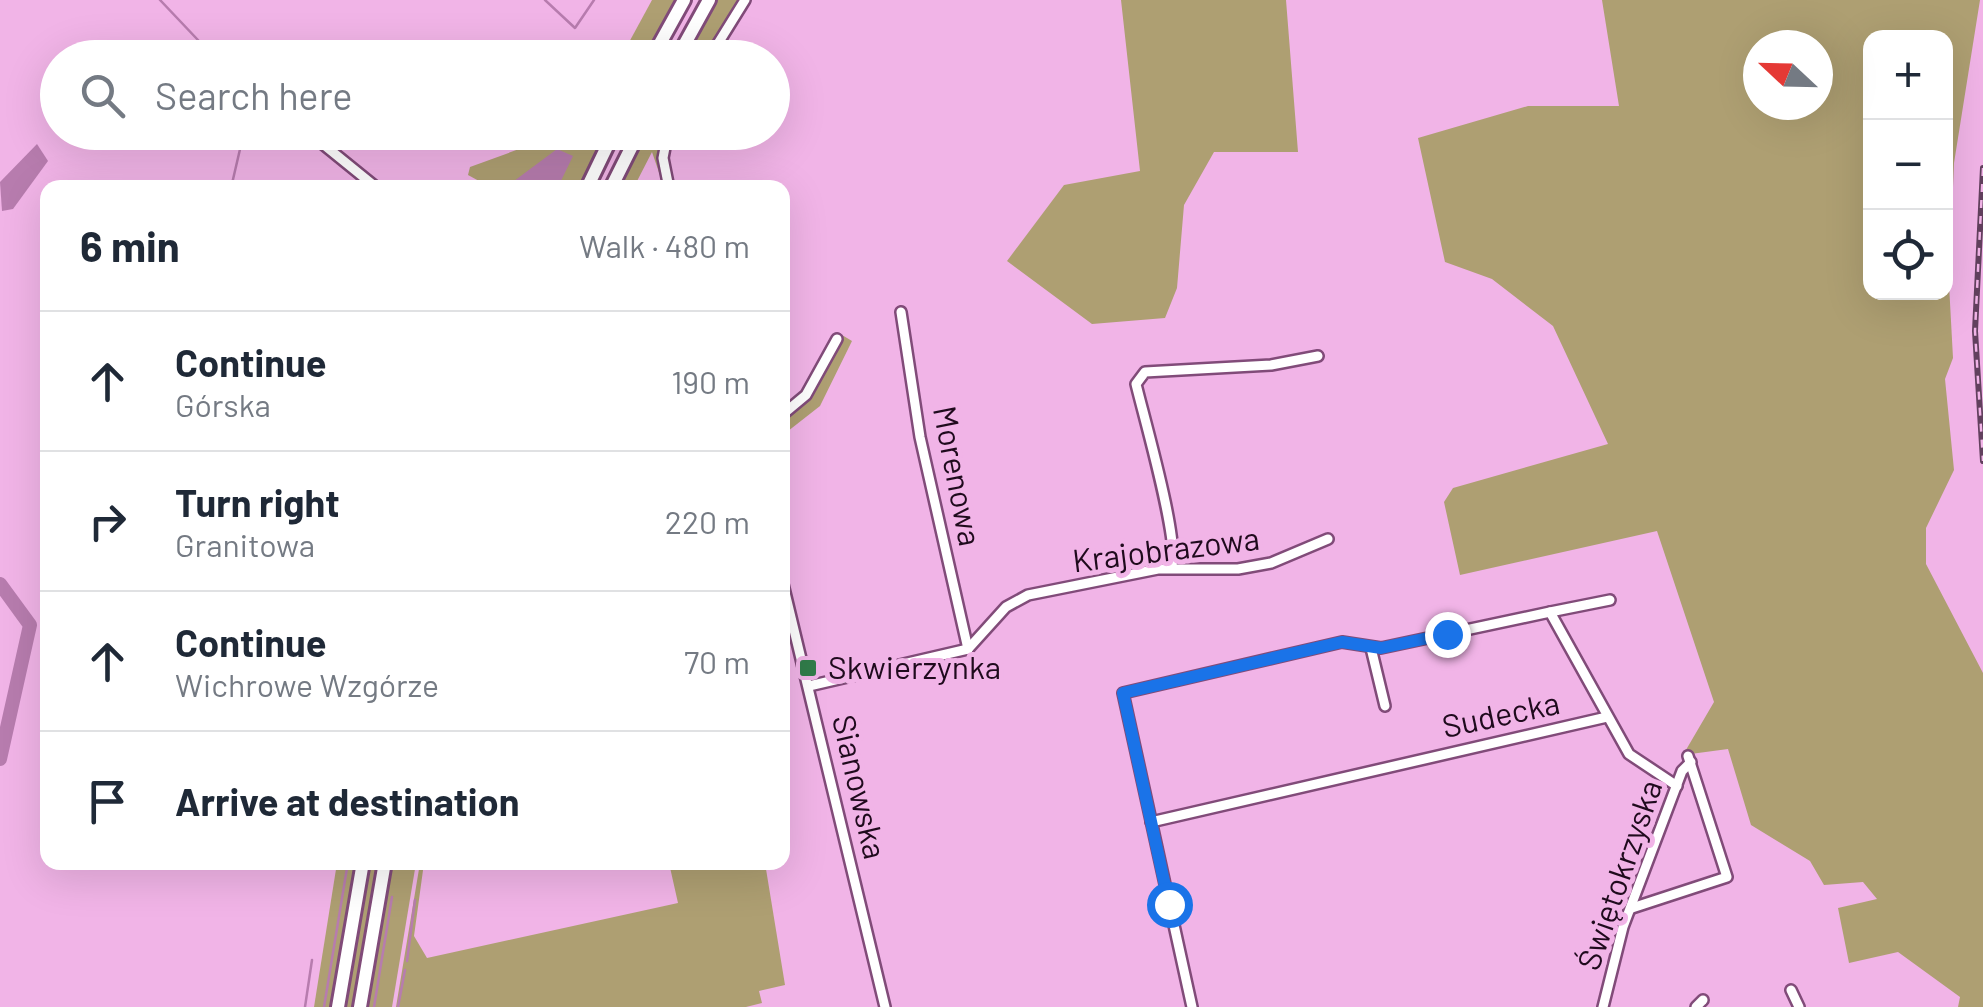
<!DOCTYPE html>
<html lang="en">
<head>
<meta charset="utf-8">
<style>
  :root { --surface:#fff; --page:#f2f2f3; --text:#1f2937; --muted:#747a83; --line:#e0e1e3 }
  body { margin:0; font-family:Barlow,sans-serif; background:var(--page); color:var(--text) }
  .controls { position:absolute; right:30px; top:30px; display:grid; overflow:hidden; border-radius:20px; box-shadow:0 10px 40px #0002 }
  .controls button { width:90px; height:90px; display:grid; place-items:center; padding:0; border:0; border-bottom:2px solid var(--line); background:var(--surface); color:var(--text); font:50px sans-serif }
  .compass { position:absolute; left:1743px; top:30px; width:90px; height:90px; border-radius:50%; background:var(--surface); box-shadow:0 10px 40px #0002; rotate:292deg }
  .stop { position:absolute; width:30px; height:30px; margin:-22px; border:8px solid #1a73e8; border-radius:50%; background:#fff }
  .stop.end { background:#1a73e8; border-color:#fff; box-shadow:0 2px 10px #0008 }
  .list { margin:0; padding:0; list-style:none }
  h2 { display:flex; justify-content:space-between; align-items:center; height:130px; margin:0; padding:0 40px; font-size:42px }
  h2 small { font-size:32px; font-weight:400; color:var(--muted) }
  .list li { display:grid; grid-template-columns:65px 1fr auto; gap:30px; align-items:center; box-sizing:border-box; height:140px; padding:0 40px; border-top:2px solid var(--line) }
  .list b { display:block; font-size:38px; white-space:nowrap }
  .list p { margin:0; font-size:32px; white-space:nowrap; color:var(--muted) }
  .list em { font-size:32px; font-style:normal; color:var(--muted) }
  .icon { flex:none; width:55px; height:55px; fill:none; stroke:currentColor; stroke-width:2; stroke-linecap:round; stroke-linejoin:round }
  .map { position:relative; flex:none; width:1983px; height:1007px; overflow:hidden }
  .search { position:absolute; background:var(--surface); box-shadow:0 10px 40px #0002; left:40px; top:40px; width:750px; height:110px; display:flex; align-items:center; gap:25px; box-sizing:border-box; padding:0 35px; border-radius:55px; color:var(--muted); font-size:38px }
  .panel { position:absolute; background:var(--surface); box-shadow:0 10px 40px #0002; left:40px; top:180px; width:750px; height:690px; border-radius:20px }
  .map>svg:first-child { display:block }
  .green { fill:#ae9f72; fill-rule:evenodd }
  .water { fill:#b77cae }
  .lines { fill:none; stroke-linecap:round; stroke-linejoin:round }
  .stream { stroke:#b77cae; stroke-width:2.5 }
  .river { stroke:#b77cae; stroke-width:14 }
  .minor-casing { stroke:#814b79; stroke-width:14 }
  .highway-casing { stroke:#814b79; stroke-width:18 }
  .minor { stroke:#fff; stroke-width:9 }
  .highway { stroke:#fff; stroke-width:12 }
  .rail-casing { stroke:#62405e; stroke-width:6 }
  .rail { stroke:#f1b4e7; stroke-width:2.5; stroke-dasharray:8; stroke-linecap:butt }
  .route { stroke:#1a73e8; stroke-width:12 }
  .poi-dot { fill:#317c4a; stroke:#f1b4e7; stroke-width:4 }
  .labels { text-anchor:middle; stroke-width:10; stroke-linejoin:round; paint-order:stroke }
  .street-label { font-size:32px; fill:#1f0a1d; stroke:#f1b4e7 }
  .poi-label { font-size:32px; fill:#1f0a1d; stroke:#f1b4e7; text-anchor:start }
</style>
</head>
<body>
<div class="map">
<svg width="1983" height="1007" viewBox="0 0 1983 1007">
  <rect width="100%" height="100%" fill="#f1b4e7"/>
  <g class="green">
    <path d="M 652,0 L 675,0 L 643,57 L 621,57 Z"/>
    <path d="M 716,0 L 741,0 L 703,57 L 684,58 Z"/>
    <path d="M 1121,0 L 1286,0 L 1298,152 L 1214,152 L 1184,205 L 1177,288 L 1165,318 L 1092,324 L 1007,261 L 1064,185 L 1140,171 Z"/>
    <path d="M 1602,0 L 1980,0 L 1954,163 L 1949,284 L 1953,358 L 1945,379 L 1954,470 L 1926,528 L 1926,564 L 1983,673 L 1983,1007 L 1958,1007 L 1960,997 L 1898,952 L 1849,963 L 1838,908 L 1877,899 L 1863,882 L 1824,885 L 1810,861 L 1751,825 L 1728,749 L 1683,755 L 1714,702 L 1657,531 L 1460,575 L 1444,502 L 1453,488 L 1608,444 L 1553,326 L 1492,279 L 1445,262 L 1418,138 L 1528,106 L 1619,106 ZM 1870,38 L 1946,38 L 1946,292 L 1870,292 ZM 1758,45 L 1818,45 L 1818,105 L 1758,105 Z"/>
    <path d="M 563,133 L 605,133 L 578,187 L 490,187 L 468,175 L 470,167 Z"/>
    <path d="M 645,133 L 663,133 L 658,156 L 664,187 L 652,152 L 634,187 L 618,188 Z"/>
    <path d="M 842,335 L 852,341 L 820,406 L 783,435 L 783,419 L 810,395 Z"/>
    <path d="M 393,862 L 416,863 L 392,1007 L 367,1007 Z"/>
    <path d="M 337,863 L 356,863 L 331,1007 L 314,1007 Z"/>
    <path d="M 368,863 L 381,863 L 356,1007 L 343,1007 Z"/>
    <path d="M 420,863 L 424,863 L 414,936 L 427,958 L 678,903 L 669,863 L 681,863 L 683,869 L 709,863 L 765,863 L 785,985 L 759,991 L 762,1003 L 746,1007 L 396,1007 Z"/>
  </g>
  <g class="water">
    <path d="M 37,144 L 48,161 L 13,209 L 2,211 L 0,182 Z"/>
    <path d="M 557,149 L 573,156 L 558,187 L 506,187 Z"/>
  </g>
  <g class="lines">
    <g class="stream">
      <path d="M 160,0 L 215,58"/>
      <path d="M 545,0 L 575,28 L 594,0"/>
      <path d="M 231,188 L 244,132"/>
      <path d="M 407,961 L 415,900"/>
      <path d="M 305,1007 L 312,960"/>
      <path d="M 324,1007 L 348,862"/>
      <path d="M 374,1007 L 392,897"/>
      <path d="M 398,1007 L 405,970"/>
    </g>
    <path class="river" d="M 0,584 L 30,625 L 0,759"/>
    <g class="minor-casing">
      <g id="minor">
        <path d="M 709,58 L 745,0"/>
        <path d="M 308,132 L 377,188"/>
        <path d="M 668,132 L 663,158 L 669,188"/>
        <path d="M 901,312 L 920,437 L 968,649"/>
        <path d="M 782,415 L 806,395 L 837,339"/>
        <path d="M 1171,568 C 1182,548 1143,414 1136,384 L 1145,372 L 1271,365 L 1318,356"/>
        <path d="M 782,580 L 885,1007"/>
        <path d="M 1550,612 L 1610,600"/>
        <path d="M 1371,648 L 1385,706"/>
        <path d="M 968,649 L 1006,607 L 1028,595 L 1158,569 L 1238,569 L 1271,563 L 1328,539"/>
        <path d="M 809,686 L 968,649"/>
        <path d="M 1151,822 L 1607,717"/>
        <path d="M 1632,908 L 1727,877 L 1688,756"/>
        <path d="M 1791,990 L 1799,1007"/>
        <path d="M 1192,1007 L 1123,693 L 1342,642 L 1381,648 L 1550,612 L 1629,754 L 1677,786"/>
        <path d="M 1603,1007 L 1623,927 L 1682,771 L 1691,762"/>
        <path d="M 1696,1007 L 1703,1000"/>
      </g>
    </g>
    <g class="highway-casing">
      <g id="highway">
        <path d="M 652,58 L 684,0"/>
        <path d="M 677,58 L 709,0"/>
        <path d="M 587,188 L 614,132"/>
        <path d="M 611,188 L 639,132"/>
        <path d="M 338,1007 L 363,862"/>
        <path d="M 360,1007 L 385,862"/>
      </g>
    </g>
    <use href="#minor" class="minor"/>
    <use href="#highway" class="highway"/>
    <g class="rail-casing">
      <path id="rail" d="M 1983,168 L 1975,331 L 1983,461"/>
    </g>
    <use href="#rail" class="rail"/>
  </g>
  <g class="lines">
    <path class="route" d="M 1169,904 L 1123,693 L 1342,642 L 1381,648 L 1447,634"/>
  </g>
  <rect class="poi-dot" x="798" y="658" width="20" height="20" rx="5"/>
  <g class="labels">
    <g class="street-label">
      <text transform="translate(957 476) rotate(79)" y="11">Morenowa</text>
      <text transform="translate(1166 550) rotate(-7)" y="11">Krajobrazowa</text>
      <text transform="translate(1501 715) rotate(-12)" y="11">Sudecka</text>
      <text transform="translate(859 787) rotate(77)" y="11">Sianowska</text>
      <text transform="translate(1620 875) rotate(-71)" y="11">Świętokrzyska</text>
    </g>
    <g class="poi-label">
      <text x="828" y="679">Skwierzynka</text>
    </g>
  </g>
</svg>
<div class="controls">
<button>+</button>
<button>−</button>
<button><svg class="icon" aria-label="locate" viewBox="0 0 24 24"><circle cx="12" cy="12" r="6"/><path d="M12 2v4M12 18v4M2 12h4M18 12h4"/></svg></button>
</div>
<svg class="compass" viewBox="-18 -18 36 36"><path d="M0-13l5 13h-10z" fill="#e53935"/><path d="M0 13l5-13h-10z" fill="#747a83"/></svg>
<div class="stop" style="left:1169px;top:904px"></div>
<div class="stop end" style="left:1447px;top:634px"></div>
<div class="search"><svg class="icon" aria-label="search" viewBox="0 0 24 24"><circle cx="10" cy="10" r="6"/><path d="M15 15l6 6"/></svg>Search here</div>
<section class="panel">
<h2>6 min<small>Walk · 480 m</small></h2>
<ul class="list">
<li><svg class="icon" aria-label="ahead" viewBox="0 0 24 24"><path d="M12 20V5M6 11l6-6 6 6"/></svg><div><b>Continue</b><p>Górska</p></div><em>190 m</em></li>
<li><svg class="icon" aria-label="right" viewBox="0 0 24 24"><path d="M7 20v-9h11M14 6l5 5-5 5"/></svg><div><b>Turn right</b><p>Granitowa</p></div><em>220 m</em></li>
<li><svg class="icon" aria-label="ahead" viewBox="0 0 24 24"><path d="M12 20V5M6 11l6-6 6 6"/></svg><div><b>Continue</b><p>Wichrowe Wzgórze</p></div><em>70 m</em></li>
<li><svg class="icon" aria-label="arrive" viewBox="0 0 24 24"><path d="M6 21V4h12l-3 4 3 4H6"/></svg><div><b>Arrive at destination</b></div></li>
</ul>
</section>
</div>
</body>
</html>
